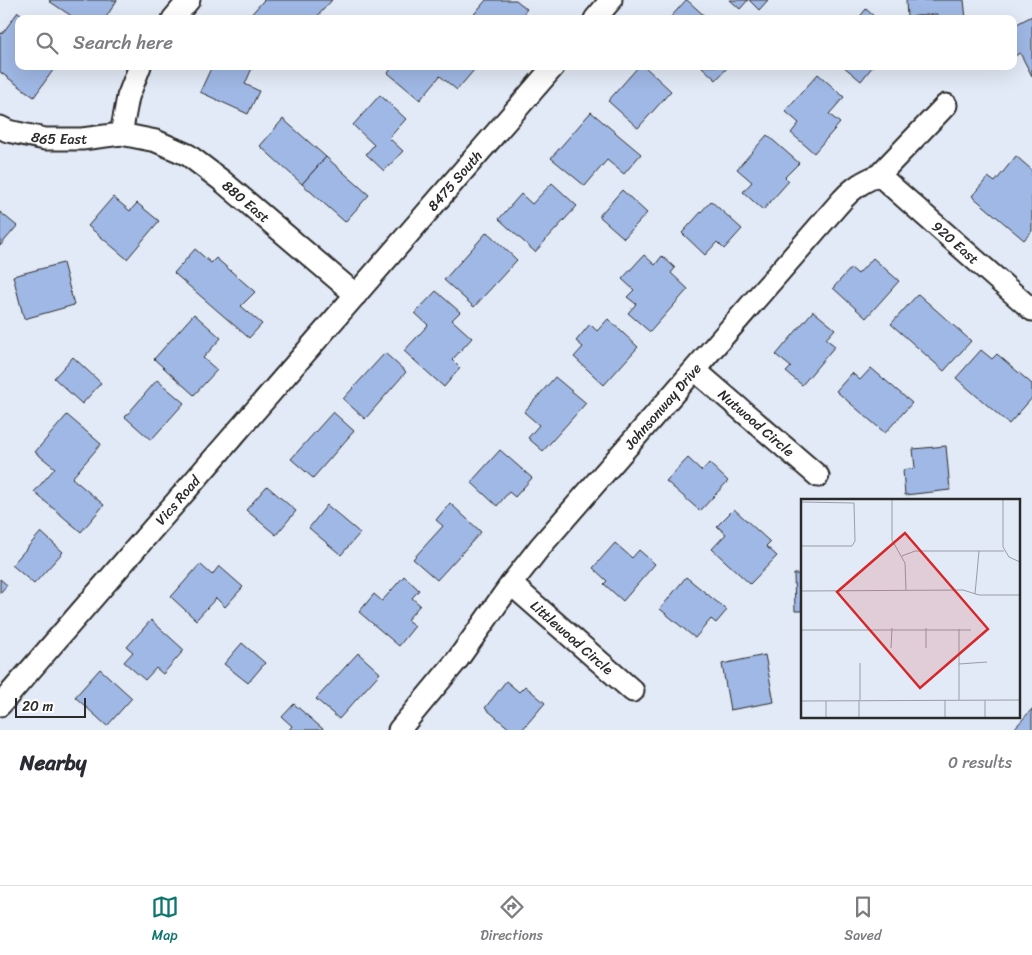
<!DOCTYPE html>
<html lang="en">
<head>
<meta charset="utf-8">
<style>
  :root { --surface:#fff; --page:#f2f2f3; --text:#2b2b33; --muted:#7c7c81; --line:#e1e1e2; --accent:#0f766e }
  body { margin:0; font-family:Sriracha,sans-serif; background:var(--page); color:var(--text) }
  .scale { position:absolute; left:15px; bottom:12px; width:71px; box-sizing:border-box; padding-left:5px; border:2px solid #2b2b2b; border-top:0; font-size:14px; line-height:18px; white-space:nowrap; color:#2b2b2b; -webkit-text-stroke:4px #fff; paint-order:stroke }
  .list { margin:0; padding:0; list-style:none }
  h2 { display:flex; justify-content:space-between; align-items:center; height:65px; margin:0; padding:0 20px; font-size:21px }
  h2 small { font-size:16px; font-weight:400; color:var(--muted) }
  .icon { flex:none; width:28px; height:28px; fill:none; stroke:currentColor; stroke-width:2; stroke-linecap:round; stroke-linejoin:round }
  .map { position:relative; flex:none; width:1032px; height:730px; overflow:hidden }
  .search { position:absolute; background:var(--surface); box-shadow:0 5px 20px #0002; left:15px; right:15px; top:15px; height:55px; display:flex; align-items:center; gap:12px; box-sizing:border-box; padding:0 18px; border-radius:10px; color:var(--muted); font-size:19px }
  .sheet { height:155px; background:var(--surface) }
  nav { display:flex; justify-content:space-around; align-items:center; box-sizing:border-box; height:70px; border-top:1px solid var(--line); background:var(--surface); font-size:14px; color:var(--muted) }
  nav a { display:grid; justify-items:center; gap:2px }
  nav .on { color:var(--accent) }
  .map>svg:first-child { display:block }
  .building { fill:#9fb8e5; stroke:#2b2b2b }
  .lines { fill:none; stroke-linecap:round; stroke-linejoin:round }
  .minor-casing { stroke:#2b2b2b; stroke-width:25 }
  .minor { stroke:#fff; stroke-width:21 }
  .labels { text-anchor:middle; stroke-width:4; stroke-linejoin:round; paint-order:stroke }
  .street-label { font-size:14px; fill:#2b2b2b; stroke:#fff }
  .inset-road { fill:none; stroke:#999ea5; stroke-width:1 }
  .view { fill:#d62828; fill-opacity:0.15; stroke:#d62828; stroke-width:2.5 }
  .inset-edge { fill:none; stroke:#2b2b2b; stroke-width:2.5 }
</style>
</head>
<body>
<div class="map">
<svg width="1032" height="730" viewBox="0 0 1032 730">
  <rect width="100%" height="100%" fill="#e2eaf7"/>
  <filter id="ink" filterUnits="userSpaceOnUse"><feTurbulence type="fractalNoise" baseFrequency=".02" numOctaves="2"/><feDisplacementMap in="SourceGraphic" scale="10" xChannelSelector="R" yChannelSelector="G"/><feConvolveMatrix kernelMatrix="1 2 1 2 8 2 1 2 1" color-interpolation-filters="sRGB"/></filter>
  <g filter="url(#ink)">
    <g class="building">
      <path d="M 50,0 L 117,0 L 105,19 L 76,19 L 49,1 Z"/>
      <path d="M 264,0 L 332,0 L 315,19 L 247,19 Z"/>
      <path d="M 486,0 L 516,0 L 527,9 L 519,19 L 470,19 Z"/>
      <path d="M 686,0 L 687,0 L 708,19 L 669,19 Z"/>
      <path d="M 730,0 L 748,0 L 740,9 Z"/>
      <path d="M 749,0 L 768,0 L 759,10 Z"/>
      <path d="M 906,0 L 964,0 L 966,19 L 937,19 L 937,14 L 907,17 Z"/>
      <path d="M 866,9 L 877,19 L 858,19 Z"/>
      <path d="M 18,12 L 28,19 L 19,19 L 19,66 L 56,66 L 34,97 L 0,72 L 0,32 L 2,34 Z"/>
      <path d="M 1032,16 L 1032,76 L 1020,53 L 1013,57 L 1013,26 Z"/>
      <path d="M 212,66 L 253,66 L 245,84 L 259,91 L 248,114 L 200,92 Z"/>
      <path d="M 393,66 L 469,66 L 474,70 L 457,90 L 440,76 L 420,100 L 388,73 Z"/>
      <path d="M 639,66 L 644,66 L 671,91 L 638,128 L 608,101 Z"/>
      <path d="M 701,66 L 729,66 L 716,80 Z"/>
      <path d="M 843,66 L 873,66 L 861,81 Z"/>
      <path d="M 818,74 L 844,97 L 829,114 L 840,123 L 814,153 L 791,133 L 799,123 L 785,111 Z"/>
      <path d="M 380,95 L 406,119 L 389,138 L 403,151 L 384,171 L 366,154 L 374,145 L 353,125 Z"/>
      <path d="M 591,112 L 641,154 L 624,174 L 607,160 L 585,186 L 551,158 Z"/>
      <path d="M 283,119 L 326,157 L 302,184 L 260,146 Z"/>
      <path d="M 767,135 L 799,163 L 785,177 L 789,181 L 763,210 L 743,192 L 752,182 L 737,169 Z"/>
      <path d="M 1016,156 L 1032,170 L 1032,231 L 1024,240 L 972,196 L 988,177 L 995,182 Z"/>
      <path d="M 326,157 L 369,195 L 345,222 L 302,184 Z"/>
      <path d="M 552,183 L 577,206 L 535,252 L 499,219 L 521,194 L 532,204 Z"/>
      <path d="M 622,190 L 647,213 L 624,238 L 599,216 Z"/>
      <path d="M 113,197 L 130,211 L 137,203 L 159,221 L 127,259 L 88,226 Z"/>
      <path d="M 711,201 L 742,229 L 724,249 L 717,242 L 705,255 L 682,233 Z"/>
      <path d="M 0,212 L 17,226 L 0,246 Z"/>
      <path d="M 487,232 L 517,260 L 474,307 L 444,280 Z"/>
      <path d="M 195,249 L 211,263 L 216,258 L 255,292 L 241,306 L 262,324 L 249,338 L 174,273 Z"/>
      <path d="M 644,255 L 655,265 L 662,256 L 675,268 L 671,273 L 688,289 L 650,332 L 628,313 L 636,304 L 627,297 L 634,290 L 622,279 Z"/>
      <path d="M 873,258 L 899,281 L 866,318 L 833,288 L 851,268 L 858,274 Z"/>
      <path d="M 63,263 L 74,305 L 24,319 L 13,276 Z"/>
      <path d="M 436,291 L 460,312 L 452,320 L 472,338 L 452,360 L 460,368 L 444,387 L 404,351 L 428,325 L 415,313 Z"/>
      <path d="M 918,294 L 971,341 L 944,371 L 891,324 Z"/>
      <path d="M 813,311 L 835,329 L 826,339 L 835,346 L 802,385 L 786,372 L 791,367 L 776,355 Z"/>
      <path d="M 194,314 L 221,338 L 203,358 L 217,370 L 194,395 L 154,359 Z"/>
      <path d="M 608,319 L 638,347 L 604,385 L 574,357 L 583,347 L 576,341 L 590,324 L 597,331 Z"/>
      <path d="M 981,350 L 992,359 L 997,354 L 1032,384 L 1032,398 L 1009,424 L 956,378 Z"/>
      <path d="M 385,353 L 406,372 L 365,419 L 343,399 Z"/>
      <path d="M 73,357 L 101,383 L 82,404 L 54,378 Z"/>
      <path d="M 871,368 L 912,403 L 885,433 L 836,391 L 852,373 L 860,380 Z"/>
      <path d="M 555,377 L 586,403 L 543,451 L 528,438 L 539,425 L 524,412 Z"/>
      <path d="M 157,380 L 184,403 L 151,440 L 125,417 Z"/>
      <path d="M 333,412 L 354,431 L 313,478 L 291,459 Z"/>
      <path d="M 67,415 L 101,444 L 72,478 L 104,505 L 81,532 L 34,492 L 55,468 L 35,452 Z"/>
      <path d="M 946,446 L 950,490 L 905,495 L 903,470 L 915,468 L 913,449 Z"/>
      <path d="M 500,450 L 532,478 L 515,497 L 509,492 L 497,506 L 471,482 Z"/>
      <path d="M 688,458 L 702,471 L 709,463 L 728,481 L 700,511 L 666,481 Z"/>
      <path d="M 267,486 L 296,511 L 276,535 L 246,510 Z"/>
      <path d="M 450,503 L 481,532 L 437,580 L 413,559 L 443,526 L 436,520 Z"/>
      <path d="M 327,505 L 360,533 L 341,555 L 309,528 Z"/>
      <path d="M 734,509 L 770,542 L 766,546 L 777,556 L 750,584 L 712,549 L 726,534 L 717,526 Z"/>
      <path d="M 41,532 L 63,552 L 34,584 L 12,565 Z"/>
      <path d="M 615,543 L 632,558 L 639,550 L 655,564 L 623,601 L 604,584 L 607,581 L 593,568 Z"/>
      <path d="M 200,564 L 212,575 L 219,566 L 243,587 L 225,607 L 216,598 L 196,620 L 171,597 Z"/>
      <path d="M 794,574 L 802,574 L 802,611 L 795,611 Z"/>
      <path d="M 404,576 L 419,590 L 412,598 L 420,605 L 407,620 L 415,626 L 399,646 L 359,612 L 374,594 L 382,601 Z"/>
      <path d="M 686,577 L 727,610 L 716,623 L 711,619 L 695,638 L 660,609 Z"/>
      <path d="M 0,579 L 7,585 L 0,593 Z"/>
      <path d="M 151,620 L 184,650 L 163,674 L 156,668 L 145,680 L 124,662 L 133,652 L 127,647 Z"/>
      <path d="M 242,643 L 265,663 L 248,683 L 224,664 Z"/>
      <path d="M 358,653 L 380,673 L 339,719 L 316,699 Z"/>
      <path d="M 765,655 L 774,702 L 730,710 L 722,664 Z"/>
      <path d="M 100,669 L 132,698 L 107,726 L 75,697 Z"/>
      <path d="M 506,681 L 519,692 L 525,686 L 545,703 L 522,730 L 511,730 L 485,708 Z"/>
      <path d="M 294,704 L 324,730 L 289,730 L 292,726 L 282,717 Z"/>
      <path d="M 1032,709 L 1032,730 L 1013,730 Z"/>
    </g>
    <g class="lines">
      <g class="minor-casing">
        <g id="minor">
          <path d="M 173,19 L 189,0"/>
          <path d="M 595,19 L 611,0"/>
          <path id="s1" d="M 0,127 L 8,131 L 45,139 L 82,139 L 121,134 L 156,141 L 188,155 L 221,180 L 356,295"/>
          <path d="M 121,134 L 128,97 L 140,66"/>
          <path id="s2" d="M 879,175 L 1032,310"/>
          <path id="s3" d="M 695,370 L 818,476"/>
          <path id="s4" d="M 511,584 L 633,691"/>
          <path id="s5" d="M 0,705 L 554,66"/>
          <path id="s6" d="M 399,730 L 458,659 L 511,584 L 540,547 L 843,199 C 854,187 864,181 879,175 L 946,105"/>
        </g>
      </g>
      <use href="#minor" class="minor"/>
    </g>
  </g>
  <g class="labels">
    <g class="street-label">
      <text dy="5" stroke="none"><textPath href="#s1" startOffset="61">865 East</textPath></text>
      <text dy="5" stroke="none"><textPath href="#s5" startOffset="694">8475 South</textPath></text>
      <text dy="5" stroke="none"><textPath href="#s1" startOffset="268">880 East</textPath></text>
      <text dy="5" stroke="none"><textPath href="#s2" startOffset="102">920 East</textPath></text>
      <text dy="5" stroke="none"><textPath href="#s6" startOffset="418">Johnsonway Drive</textPath></text>
      <text dy="5" stroke="none"><textPath href="#s3" startOffset="81">Nutwood Circle</textPath></text>
      <text dy="5" stroke="none"><textPath href="#s5" startOffset="271">Vics Road</textPath></text>
      <text dy="5" stroke="none"><textPath href="#s4" startOffset="81">Littlewood Circle</textPath></text>
    </g>
  </g>
  <g transform="translate(801 499)">
    <rect width="219" height="219" fill="#e2eaf7"/>
    <path class="inset-road" d="M 91,0 L 91,41 L 104,64 L 105,91M 202,0 L 202,48 L 208,58 L 219,63M 0,3 L 53,4 L 54,42 L 51,47 L 0,47M 101,57 L 114,52 L 203,52M 0,92 L 162,91 L 178,96 L 219,96M 174,95 L 178,52M 125,129 L 125,149M 158,130 L 158,201M 0,131 L 170,131M 90,149 L 91,129M 59,164 L 59,201M 158,165 L 186,163M 0,202 L 219,201M 58,202 L 58,218M 25,218 L 25,202M 144,218 L 144,201M 184,218 L 184,201"/>
    <path class="view" d="M 104,34 L 187,130 L 119,189 L 36,93 Z"/>
    <rect width="219" height="219" class="inset-edge"/>
  </g>
</svg>
<div class="scale">20 m</div>
<div class="search"><svg class="icon" aria-label="search" viewBox="0 0 24 24"><circle cx="10" cy="10" r="6"/><path d="M15 15l6 6"/></svg>Search here</div>
</div>
<section class="sheet">
<h2>Nearby<small>0 results</small></h2>
<ul class="list">
</ul>
</section>
<nav>
<a class="on"><svg class="icon" aria-label="map" viewBox="0 0 24 24"><path d="M3 6l6-2 6 2 6-2v14l-6 2-6-2-6 2zM9 4v14M15 6v14"/></svg>Map</a>
<a><svg class="icon" aria-label="directions" viewBox="0 0 24 24"><path d="M12 3l9 9-9 9-9-9zM9 14v-3h6M13 9l2 2-2 2"/></svg>Directions</a>
<a><svg class="icon" aria-label="saved" viewBox="0 0 24 24"><path d="M7 4h10v16l-5-4-5 4z"/></svg>Saved</a>
</nav>
</body>
</html>
